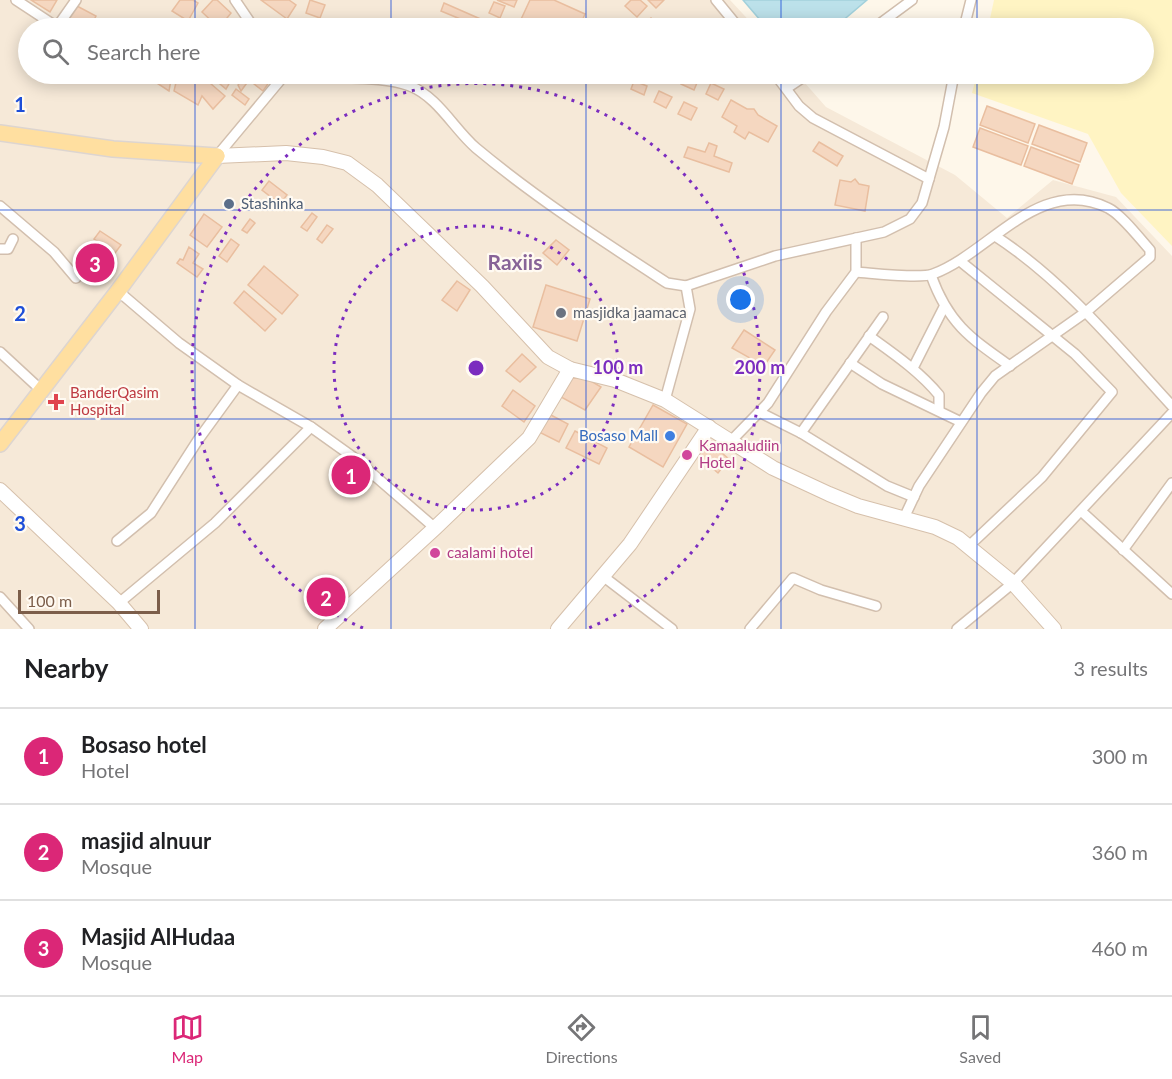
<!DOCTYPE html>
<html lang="en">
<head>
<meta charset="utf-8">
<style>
  :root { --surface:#fff; --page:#f2f2f2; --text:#202124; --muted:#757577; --line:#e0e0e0; --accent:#db2777 }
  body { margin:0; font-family:Lato,sans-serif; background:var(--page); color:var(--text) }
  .scale { position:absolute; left:18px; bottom:15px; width:142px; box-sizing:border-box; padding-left:6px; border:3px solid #7c5e4a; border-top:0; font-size:16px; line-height:21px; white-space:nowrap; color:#7c5e4a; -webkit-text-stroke:4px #fffaf2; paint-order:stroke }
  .you { position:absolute; left:741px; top:300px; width:21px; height:21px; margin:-15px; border:4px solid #fff; border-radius:50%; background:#1a73e8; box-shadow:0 0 0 9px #1a73e833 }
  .badge { display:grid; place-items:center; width:39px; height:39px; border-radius:50%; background:var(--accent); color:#fff; font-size:20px; font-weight:700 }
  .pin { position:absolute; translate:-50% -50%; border:3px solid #fff; box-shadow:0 2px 6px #0006 }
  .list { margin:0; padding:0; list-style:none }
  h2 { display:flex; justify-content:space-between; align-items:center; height:78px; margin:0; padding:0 24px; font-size:26px }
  h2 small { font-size:20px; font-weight:400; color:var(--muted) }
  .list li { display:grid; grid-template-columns:39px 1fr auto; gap:18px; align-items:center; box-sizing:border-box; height:96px; padding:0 24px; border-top:2px solid var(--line) }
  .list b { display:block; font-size:22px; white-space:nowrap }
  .list p { margin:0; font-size:20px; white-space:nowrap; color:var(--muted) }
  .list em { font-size:20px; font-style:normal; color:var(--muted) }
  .icon { flex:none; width:33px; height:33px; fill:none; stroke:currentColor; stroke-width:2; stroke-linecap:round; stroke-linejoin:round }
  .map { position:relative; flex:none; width:1172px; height:629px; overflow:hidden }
  .search { position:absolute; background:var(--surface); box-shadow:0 3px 15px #0003; left:18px; right:18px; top:18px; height:66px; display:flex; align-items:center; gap:15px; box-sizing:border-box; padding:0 21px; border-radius:33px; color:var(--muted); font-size:22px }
  .sheet { height:366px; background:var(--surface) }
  nav { display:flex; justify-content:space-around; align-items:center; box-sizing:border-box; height:84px; border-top:2px solid var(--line); background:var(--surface); font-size:16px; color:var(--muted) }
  nav a { display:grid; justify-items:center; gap:3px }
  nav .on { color:var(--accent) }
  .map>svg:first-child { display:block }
  .residential { fill:#f6e9d8 }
  .sand { fill:#fff4c3 }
  .water { fill:#bce1ea; stroke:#a2d1dc; stroke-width:1.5 }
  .building { fill:#f5d7c0; stroke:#e9be9f; stroke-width:1.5 }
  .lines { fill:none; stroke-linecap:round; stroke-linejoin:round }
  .street-casing { stroke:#d2bfae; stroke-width:12 }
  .secondary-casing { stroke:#d6c0ab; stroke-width:16 }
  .primary-casing { stroke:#ddd5d0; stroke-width:18 }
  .street { stroke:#fff; stroke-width:9 }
  .secondary { stroke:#fff; stroke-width:14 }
  .primary { stroke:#ffdfa0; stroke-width:15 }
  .grid { fill:none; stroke:#1d4ed8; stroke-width:1.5; stroke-opacity:0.55 }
  .ring { fill:none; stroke:#7b2cbf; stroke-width:3; stroke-dasharray:3 6 }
  .service-dot { fill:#5c6f8a; stroke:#fffaf2; stroke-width:2 }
  .worship-dot { fill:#6b7280; stroke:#fffaf2; stroke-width:2 }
  .health-dot { fill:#e0444e; stroke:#fffaf2; stroke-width:2 }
  .shop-dot { fill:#3f7fe0; stroke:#fffaf2; stroke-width:2 }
  .hotel-dot { fill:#d1479c; stroke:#fffaf2; stroke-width:2 }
  .labels { text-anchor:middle; stroke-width:4.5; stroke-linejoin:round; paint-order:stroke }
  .service-label { font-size:15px; fill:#4e5e75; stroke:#fffaf2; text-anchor:start }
  .worship-label { font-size:15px; fill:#5b616d; stroke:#fffaf2; text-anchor:start }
  .health-label { font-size:15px; fill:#be3a42; stroke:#fffaf2; text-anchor:start }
  .shop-label { font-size:15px; fill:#366cbe; stroke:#fffaf2; text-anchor:end }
  .hotel-label { font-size:15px; fill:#b23c85; stroke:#fffaf2; text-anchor:start }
  .district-label { font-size:21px; font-weight:bold; fill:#886397; stroke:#fffaf2 }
  .grid-label { font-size:20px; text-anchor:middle; font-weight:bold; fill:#1d4ed8; stroke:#fffaf2; stroke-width:4.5; stroke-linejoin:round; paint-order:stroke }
  .centre { fill:#7b2cbf; stroke:#fffaf2; stroke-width:3 }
  .ring-label { font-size:18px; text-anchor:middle; font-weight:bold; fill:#7b2cbf; stroke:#fffaf2; stroke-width:4.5; stroke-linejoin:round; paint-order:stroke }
</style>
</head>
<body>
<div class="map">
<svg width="1172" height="629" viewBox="0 0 1172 629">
  <rect width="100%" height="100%" fill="#fef7ea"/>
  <path class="residential" d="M 0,0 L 730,0 L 756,28 L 28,28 L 28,74 L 797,74 L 826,107 L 955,175 L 1007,218 L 1053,180 L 1116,197 L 1172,256 L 1172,629 L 0,629 Z"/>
  <path class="sand" d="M 994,0 L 1172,0 L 1172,246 L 1121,193 L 1088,134 L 972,93 L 977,74 L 1144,74 L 1144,28 L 988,28 Z"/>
  <path class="water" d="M 743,0 L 867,0 L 834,28 L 767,28 Z"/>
  <g class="building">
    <path d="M 31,0 L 57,0 L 50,12 Z"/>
    <path d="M 180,0 L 193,0 L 198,3 L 188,21 L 172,11 Z"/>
    <path d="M 213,0 L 217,0 L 231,13 L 219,28 L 202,12 Z"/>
    <path d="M 261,0 L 289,0 L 296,5 L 287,19 Z"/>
    <path d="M 310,0 L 325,5 L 320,18 L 306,13 Z"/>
    <path d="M 497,0 L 517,0 L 514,7 Z"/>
    <path d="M 530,0 L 554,0 L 585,14 L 579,28 L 517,28 Z"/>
    <path d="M 631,0 L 640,0 L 647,6 L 637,17 L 625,6 Z"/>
    <path d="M 648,0 L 664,0 L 656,8 Z"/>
    <path d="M 494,2 L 505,6 L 500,18 L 489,13 Z"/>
    <path d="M 444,3 L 485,21 L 482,28 L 441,11 Z"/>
    <path d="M 77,6 L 96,16 L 90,28 L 74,28 L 66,23 Z"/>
    <path d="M 651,18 L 657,24 L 653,28 L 642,25 Z"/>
    <path d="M 142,21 L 152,28 L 137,26 Z"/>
    <path d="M 600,21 L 614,27 L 613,28 L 597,28 Z"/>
    <path d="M 143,74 L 172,74 L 169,91 Z"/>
    <path d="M 178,74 L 218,74 L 230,82 L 226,89 L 214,79 L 210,83 L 225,96 L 213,109 L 202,96 L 198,105 L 174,91 Z"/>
    <path d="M 247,74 L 255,74 L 259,77 L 267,74 L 272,78 L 263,91 L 249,80 L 241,91 L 238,85 Z"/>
    <path d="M 685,74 L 699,78 L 694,90 L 681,84 Z"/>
    <path d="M 742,74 L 751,75 L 748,83 L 739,80 Z"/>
    <path d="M 634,81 L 647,86 L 644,95 L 631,89 Z"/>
    <path d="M 711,83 L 724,89 L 718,100 L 706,94 Z"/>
    <path d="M 236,89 L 249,99 L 245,105 L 232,95 Z"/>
    <path d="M 659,91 L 672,97 L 666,108 L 654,102 Z"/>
    <path d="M 731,100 L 747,109 L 754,109 L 758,115 L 777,126 L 768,142 L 749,132 L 745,139 L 734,132 L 737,126 L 722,117 Z"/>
    <path d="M 684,102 L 697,108 L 691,120 L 678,114 Z"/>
    <path d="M 987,106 L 1035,124 L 1028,143 L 980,125 Z"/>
    <path d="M 1039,125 L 1087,143 L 1080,162 L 1032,144 Z"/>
    <path d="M 980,128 L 1028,146 L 1021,165 L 973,147 Z"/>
    <path d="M 819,142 L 843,156 L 837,166 L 813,151 Z"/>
    <path d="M 709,143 L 717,146 L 714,156 L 732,163 L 729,172 L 684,157 L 688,147 L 705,152 Z"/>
    <path d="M 1031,147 L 1079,165 L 1072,184 L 1024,166 Z"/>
    <path d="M 855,179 L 859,184 L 869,186 L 865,211 L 835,205 L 840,180 L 851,182 Z"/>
    <path d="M 269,181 L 287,195 L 280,204 L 262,190 Z"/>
    <path d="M 312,213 L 317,217 L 307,231 L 301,227 Z"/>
    <path d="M 204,214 L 222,227 L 207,247 L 190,235 Z"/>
    <path d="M 250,219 L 255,223 L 247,233 L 242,230 Z"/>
    <path d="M 327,225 L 333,229 L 322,243 L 317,239 Z"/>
    <path d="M 100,231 L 121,245 L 115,253 L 94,239 Z"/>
    <path d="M 231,239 L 239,245 L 227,262 L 219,256 Z"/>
    <path d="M 556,240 L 569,250 L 557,265 L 543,253 Z"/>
    <path d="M 189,247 L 199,254 L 193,263 L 203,269 L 197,277 L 177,263 L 180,259 L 183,260 Z"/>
    <path d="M 83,249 L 94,252 L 99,249 L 102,254 L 111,256 L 106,277 L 78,271 Z"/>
    <path d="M 264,266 L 298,295 L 282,314 L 248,285 Z"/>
    <path d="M 457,281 L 470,290 L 457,311 L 442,300 Z"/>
    <path d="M 546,285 L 590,299 L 577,341 L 533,327 Z"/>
    <path d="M 244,291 L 276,319 L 265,331 L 234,303 Z"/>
    <path d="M 744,330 L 775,350 L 764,366 L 732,348 Z"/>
    <path d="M 522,354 L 536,367 L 520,382 L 506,371 Z"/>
    <path d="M 572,378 L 586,378 L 601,387 L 585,410 L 561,397 Z"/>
    <path d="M 513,390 L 535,406 L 524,422 L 502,406 Z"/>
    <path d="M 653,405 L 687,424 L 663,467 L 629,447 Z"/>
    <path d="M 549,414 L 568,424 L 559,442 L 539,432 Z"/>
    <path d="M 575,431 L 607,448 L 599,464 L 566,448 Z"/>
    <path d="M 709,442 L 729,459 L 718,473 L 698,456 Z"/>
  </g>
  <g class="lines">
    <g class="street-casing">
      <g id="street">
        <path d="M 16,0 L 57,27 L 76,0"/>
        <path d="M 235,0 L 254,28"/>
        <path d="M 716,0 L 739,28"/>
        <path d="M 874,28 L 912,0"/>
        <path d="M 964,28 L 971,0"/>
        <path d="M 775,74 L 799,106 L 813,118 L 929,179"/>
        <path d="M 282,78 C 317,79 379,74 410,86 C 438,97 454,129 476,148 C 536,198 601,240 667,283 L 686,286 L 775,256 L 884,232 L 910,219 L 922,203 L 944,127 L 954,74"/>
        <path d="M 787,88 L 808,74"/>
        <path d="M 217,156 L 282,78"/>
        <path d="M 0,206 L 54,252 L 76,278"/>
        <path d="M 995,236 C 1063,280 1117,346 1172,406"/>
        <path d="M 0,249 L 8,249 L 13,239"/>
        <path d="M 960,261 L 1075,354 L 1112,392 L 1042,477 L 970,545"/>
        <path d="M 856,272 C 872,273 920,279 933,274 C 990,253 1040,174 1108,208 C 1121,214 1140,239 1150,250 L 1150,257 L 1086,312 L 995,376 L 981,393 L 919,486 L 904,518"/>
        <path d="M 931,275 C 948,323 970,338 1010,366"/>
        <path d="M 118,291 L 179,343 L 238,385 L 311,427 L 353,457 L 435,528"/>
        <path d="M 869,336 C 894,354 919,371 939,395 L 939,409"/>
        <path d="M 0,352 L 40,389"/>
        <path d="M 850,363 L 882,384 L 961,422"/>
        <path d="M 913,368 L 944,307"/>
        <path d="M 665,400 L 690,309 L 686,286"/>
        <path d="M 759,412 L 801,433 L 887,486 L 914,497"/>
        <path d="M 801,433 L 883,317"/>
        <path d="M 730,442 L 768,403 L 826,312 L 856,272 L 856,238"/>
        <path d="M 1081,511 L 1172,594"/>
        <path d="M 117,541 L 151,513 L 198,440 L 238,385"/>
        <path d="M 1123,550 L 1172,483"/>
        <path d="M 604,577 L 672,629"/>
        <path d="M 0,597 L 29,629"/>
        <path d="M 119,603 L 215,523 L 311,427"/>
        <path d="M 750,629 L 793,578 L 821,590 L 876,606"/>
        <path d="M 957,629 L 1013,583 L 1172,413"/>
      </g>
    </g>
    <g class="secondary-casing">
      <g id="secondary">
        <path d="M 217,156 L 286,153 L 323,157 L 347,163 L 377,185 L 482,286 L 548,357 L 570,369 L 615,380 L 665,400 L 773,468 L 829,494 L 858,506 L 935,527 L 958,538 L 1013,583 L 1054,629"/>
        <path d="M 0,490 L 119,603 L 141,629"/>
        <path d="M 325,629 L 435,528 L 529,438 L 570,369"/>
        <path d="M 558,629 L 630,544 L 709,427"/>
      </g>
    </g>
    <g class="primary-casing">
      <g id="primary">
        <path d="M 0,133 L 113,149 L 217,156"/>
        <path d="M 0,444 L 118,291 L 217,156"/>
      </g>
    </g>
    <use href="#street" class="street"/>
    <use href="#secondary" class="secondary"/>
    <use href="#primary" class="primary"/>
  </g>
  <path class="grid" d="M 195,0 L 195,28M 391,0 L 391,28M 586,0 L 586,28M 781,0 L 781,28M 977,0 L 977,28M 195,74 L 195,629M 391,74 L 391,629M 586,74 L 586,629M 781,74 L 781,629M 977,74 L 977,629M 0,210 L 1172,210M 0,419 L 1172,419"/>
  <g class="ring">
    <circle cx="476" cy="368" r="142"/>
    <path d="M363 628A284 284 0 1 1 589 628"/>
  </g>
  <circle class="service-dot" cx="229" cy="204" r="6"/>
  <circle class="worship-dot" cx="561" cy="313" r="6"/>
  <path class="health-dot" d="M53 393h6v6h6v6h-6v6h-6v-6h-6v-6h6z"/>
  <circle class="shop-dot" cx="670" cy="436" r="6"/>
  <g class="hotel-dot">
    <circle cx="687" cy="455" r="6"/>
    <circle cx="435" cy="553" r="6"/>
  </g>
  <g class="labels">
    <g class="service-label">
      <text x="241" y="209">Stashinka</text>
    </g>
    <g class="worship-label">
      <text x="573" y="318">masjidka jaamaca</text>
    </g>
    <g class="health-label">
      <text x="70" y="398">BanderQasim<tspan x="70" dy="17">Hospital</tspan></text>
    </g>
    <g class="shop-label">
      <text x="658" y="441">Bosaso Mall</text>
    </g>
    <g class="hotel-label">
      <text x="699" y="451">Kamaaludiin<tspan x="699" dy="17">Hotel</tspan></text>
      <text x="447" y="558">caalami hotel</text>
    </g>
    <g class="district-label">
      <text x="515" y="270">Raxiis</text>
    </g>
  </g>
  <g class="grid-label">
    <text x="20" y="112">1</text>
    <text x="20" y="321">2</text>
    <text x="20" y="531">3</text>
  </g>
  <circle cx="476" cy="368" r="9" class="centre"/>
  <g class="ring-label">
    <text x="618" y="374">100 m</text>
    <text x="760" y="374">200 m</text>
  </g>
</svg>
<div class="scale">100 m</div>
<div class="you"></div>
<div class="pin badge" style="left:351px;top:475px">1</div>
<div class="pin badge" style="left:326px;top:597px">2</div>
<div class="pin badge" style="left:95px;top:263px">3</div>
<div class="search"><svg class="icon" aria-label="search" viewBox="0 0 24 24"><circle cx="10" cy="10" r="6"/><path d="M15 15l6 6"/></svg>Search here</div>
</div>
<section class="sheet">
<h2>Nearby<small>3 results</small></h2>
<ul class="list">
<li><span class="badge">1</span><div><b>Bosaso hotel</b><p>Hotel</p></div><em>300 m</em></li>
<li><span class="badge">2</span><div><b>masjid alnuur</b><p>Mosque</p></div><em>360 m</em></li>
<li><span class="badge">3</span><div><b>Masjid AlHudaa</b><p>Mosque</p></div><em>460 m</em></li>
</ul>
</section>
<nav>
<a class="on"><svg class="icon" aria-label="map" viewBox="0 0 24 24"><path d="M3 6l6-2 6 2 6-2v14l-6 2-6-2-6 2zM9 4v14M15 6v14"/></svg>Map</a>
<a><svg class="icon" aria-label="directions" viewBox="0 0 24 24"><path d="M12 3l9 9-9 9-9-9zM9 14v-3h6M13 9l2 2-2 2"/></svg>Directions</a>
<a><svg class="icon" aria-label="saved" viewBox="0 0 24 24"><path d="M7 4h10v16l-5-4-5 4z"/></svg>Saved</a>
</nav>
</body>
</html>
